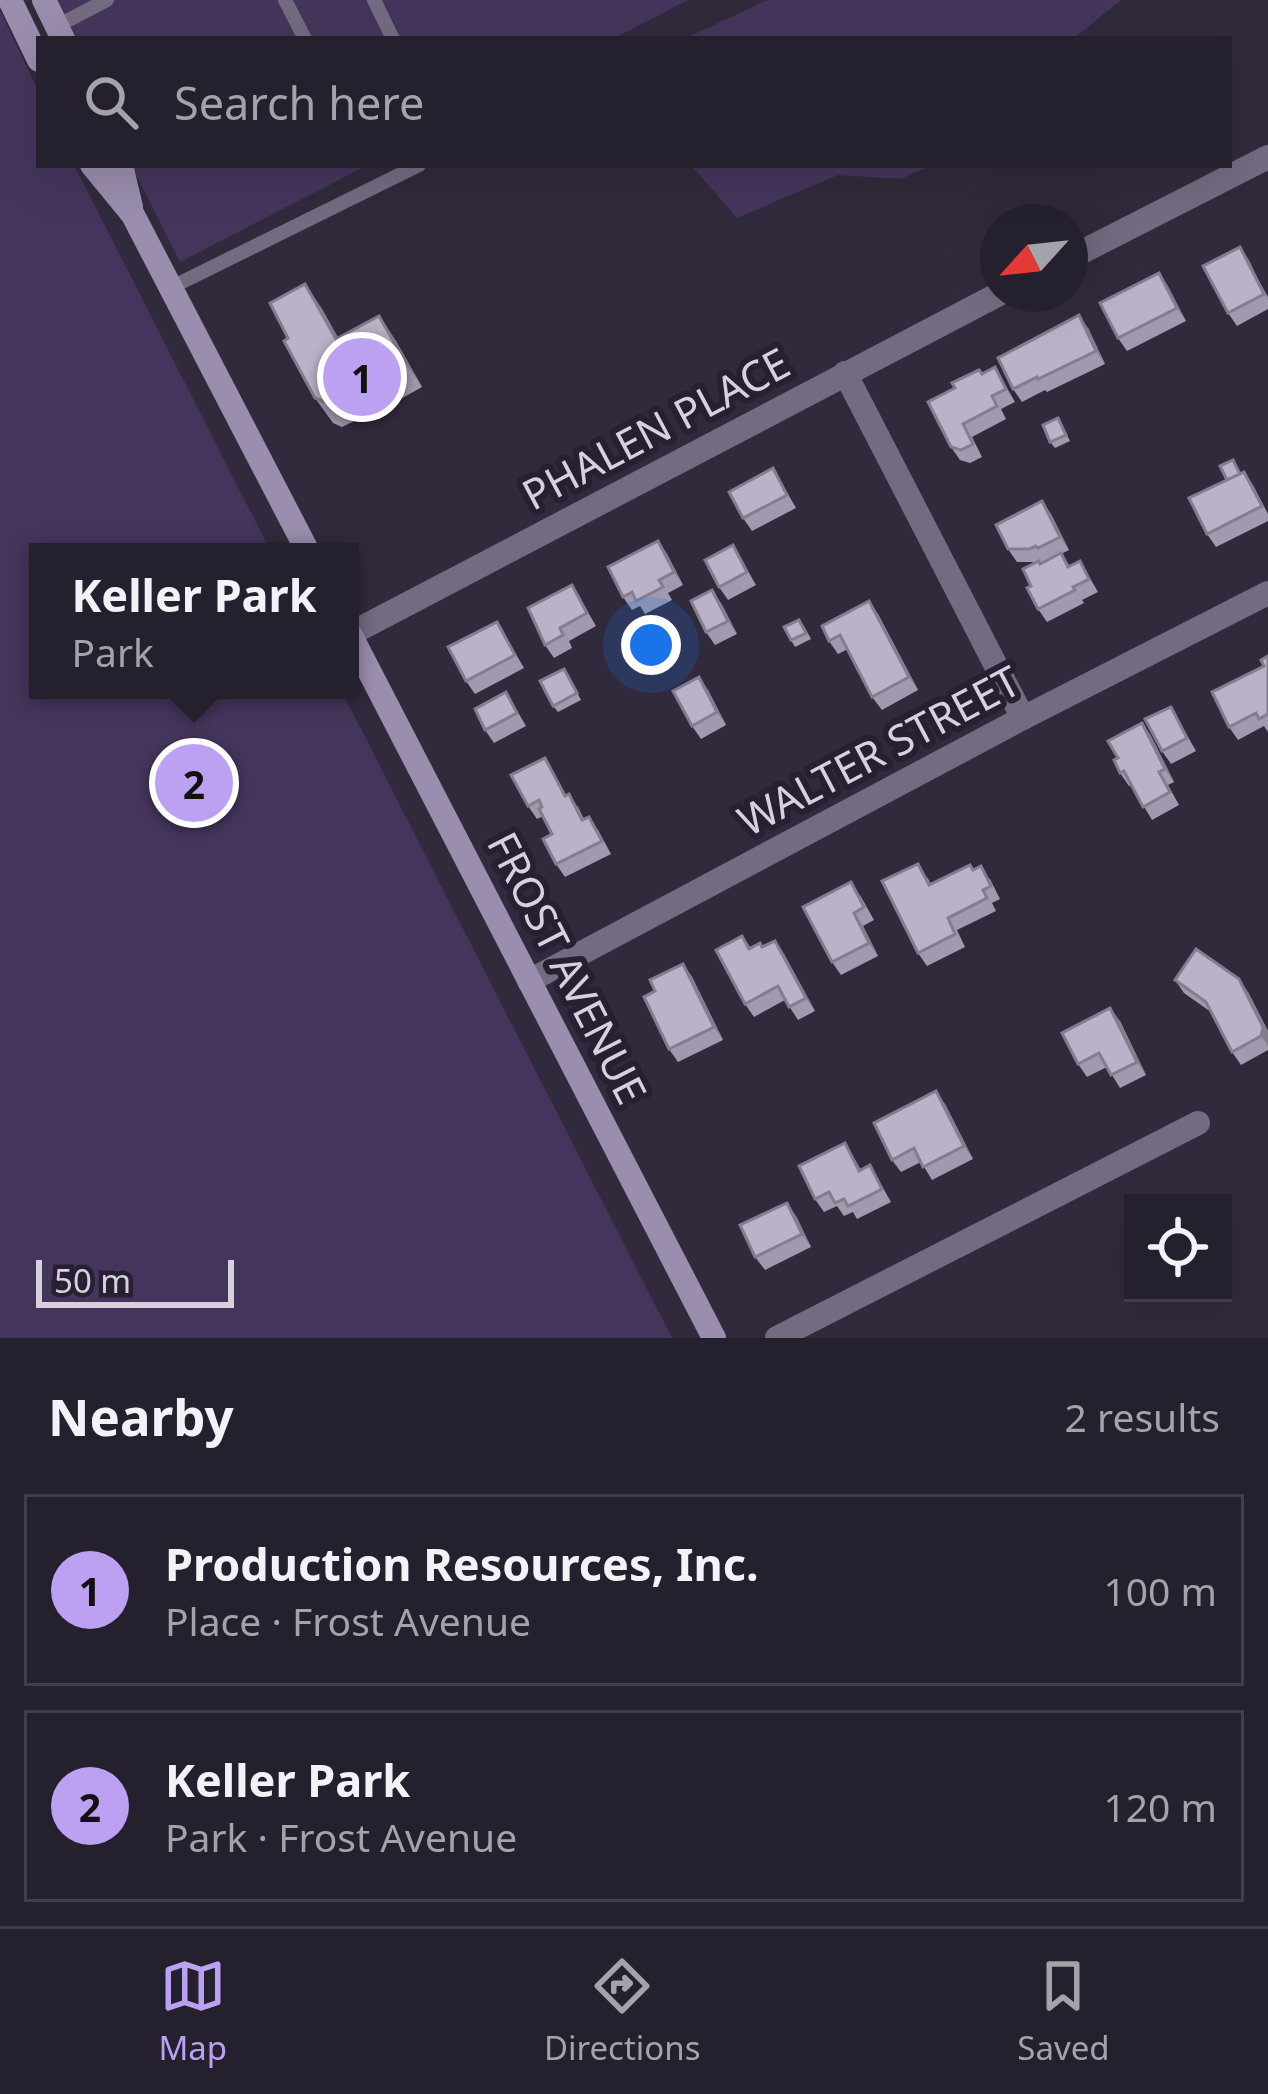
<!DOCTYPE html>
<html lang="en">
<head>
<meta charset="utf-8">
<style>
  :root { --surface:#25202d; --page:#2d2835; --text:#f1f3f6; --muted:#a3a3aa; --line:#423e49; --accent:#bca0f2 }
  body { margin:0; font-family:"Noto Sans",sans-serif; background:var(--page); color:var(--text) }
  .controls { position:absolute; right:36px; bottom:36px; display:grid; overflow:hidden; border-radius:0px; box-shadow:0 12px 48px #0002 }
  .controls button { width:108px; height:108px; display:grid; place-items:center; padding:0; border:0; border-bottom:3px solid var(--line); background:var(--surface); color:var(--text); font:60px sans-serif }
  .compass { position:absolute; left:980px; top:204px; width:108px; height:108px; border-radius:50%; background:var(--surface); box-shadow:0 12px 48px #0002; rotate:243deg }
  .scale { position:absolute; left:36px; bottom:30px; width:198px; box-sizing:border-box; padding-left:12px; border:6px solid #d6d1dd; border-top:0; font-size:33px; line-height:42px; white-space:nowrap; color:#d6d1dd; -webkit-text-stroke:9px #272032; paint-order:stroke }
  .you { position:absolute; left:651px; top:645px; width:42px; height:42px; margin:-30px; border:9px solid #fff; border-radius:50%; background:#1a73e8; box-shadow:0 0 0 18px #1a73e833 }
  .badge { display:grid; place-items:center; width:78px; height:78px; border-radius:50%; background:var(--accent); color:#111; font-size:39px; font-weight:700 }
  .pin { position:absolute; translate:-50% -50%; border:6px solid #fff; box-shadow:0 3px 12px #0006 }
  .popup { position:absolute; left:29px; top:543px; width:330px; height:156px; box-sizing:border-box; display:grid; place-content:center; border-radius:0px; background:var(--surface); filter:drop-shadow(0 3px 9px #0005); font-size:39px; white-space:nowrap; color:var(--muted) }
  .popup b { font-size:45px; color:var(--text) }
  .popup::after { content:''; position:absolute; left:50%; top:100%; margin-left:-24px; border:24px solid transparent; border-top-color:var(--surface) }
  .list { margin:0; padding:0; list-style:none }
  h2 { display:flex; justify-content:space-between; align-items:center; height:156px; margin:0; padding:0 48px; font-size:51px }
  h2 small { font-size:39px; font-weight:400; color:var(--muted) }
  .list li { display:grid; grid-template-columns:78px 1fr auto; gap:36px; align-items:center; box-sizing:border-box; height:192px; margin:0 24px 24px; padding:0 24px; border:3px solid var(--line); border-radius:0px }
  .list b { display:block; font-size:45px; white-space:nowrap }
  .list p { margin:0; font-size:39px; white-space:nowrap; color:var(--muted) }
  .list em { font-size:39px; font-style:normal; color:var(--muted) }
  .icon { flex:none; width:66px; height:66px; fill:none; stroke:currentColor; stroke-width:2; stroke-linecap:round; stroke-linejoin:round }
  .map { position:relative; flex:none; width:1268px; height:1338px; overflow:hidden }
  .search { position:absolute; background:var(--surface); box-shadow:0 12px 48px #0002; left:36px; right:36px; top:36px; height:132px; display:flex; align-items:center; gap:30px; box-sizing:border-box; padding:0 42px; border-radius:0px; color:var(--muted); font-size:45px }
  .sheet { height:588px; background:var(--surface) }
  nav { display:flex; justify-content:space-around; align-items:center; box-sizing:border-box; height:168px; border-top:3px solid var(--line); background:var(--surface); font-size:33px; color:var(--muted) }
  nav a { display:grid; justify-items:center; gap:6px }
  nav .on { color:var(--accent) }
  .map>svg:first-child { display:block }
  .green { fill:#45355c }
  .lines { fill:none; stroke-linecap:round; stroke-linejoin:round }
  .lane { stroke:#736b80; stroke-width:14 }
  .street { stroke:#736b80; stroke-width:24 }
  .secondary { stroke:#9a8dae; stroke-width:24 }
  .wall { fill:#a199ad }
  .shaded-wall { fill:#837d8d }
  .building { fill:#bbb2c9; stroke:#837d8d; stroke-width:3 }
  .labels { text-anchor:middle; stroke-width:12; stroke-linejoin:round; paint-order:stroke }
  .street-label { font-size:42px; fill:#d6d1dd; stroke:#272032 }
</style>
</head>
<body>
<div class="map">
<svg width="1268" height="1338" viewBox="0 0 1268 1338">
  <rect width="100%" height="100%" fill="#312a3c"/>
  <g class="green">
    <path d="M 48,0 L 688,0 L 613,39 L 67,39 Z"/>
    <path d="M 768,0 L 1121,0 L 1073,39 L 684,39 Z"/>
    <path d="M 0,10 L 39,93 L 39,165 L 74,165 L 271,552 L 38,552 L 38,690 L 341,690 L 672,1338 L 0,1338 Z"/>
    <path d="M 131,165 L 368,165 L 180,262 Z"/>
    <path d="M 691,165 L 931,165 L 901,179 L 838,175 L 737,218 Z"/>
  </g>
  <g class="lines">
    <g class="lane">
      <path d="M 285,0 L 305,39"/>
      <path d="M 374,0 L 393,39"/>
      <path d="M 57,26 L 107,0"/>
      <path d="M 170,288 L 419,165"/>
    </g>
    <g class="street">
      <path d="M 1070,258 L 1268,157"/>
      <path d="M 845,373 L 1023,718"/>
      <path d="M 350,634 L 999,294"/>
      <path d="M 529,981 L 1023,718 L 1268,593"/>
      <path d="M 777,1338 L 1198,1123"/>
    </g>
    <g class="secondary">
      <path d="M 10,0 L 39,60"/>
      <path d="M 44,0 L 63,39"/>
      <path d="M 92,165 L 133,215 L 308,552"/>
      <path d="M 121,165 L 131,207"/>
      <path d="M 350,634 L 714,1338"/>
    </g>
  </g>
  <g class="wall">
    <path d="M 1240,247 L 1268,297 L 1268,309 L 1237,326 L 1228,313 Z"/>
    <path d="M 1159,273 L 1186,321 L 1127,351 L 1118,338 Z"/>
    <path d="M 305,284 L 322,309 L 338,338 L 379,316 L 396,341 L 422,387 L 365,419 L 363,417 L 342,427 L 333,423 L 315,398 L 288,338 Z"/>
    <path d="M 1088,328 L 1105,364 L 1047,392 L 1045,390 L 1022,402 L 1013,389 Z"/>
    <path d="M 995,367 L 1015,402 L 1001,409 L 1006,419 L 972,437 L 982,457 L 970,463 L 960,460 L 951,447 L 982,373 Z"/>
    <path d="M 1058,418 L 1070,441 L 1055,448 L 1050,442 Z"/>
    <path d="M 1233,460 L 1241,474 L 1244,472 L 1253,485 L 1268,514 L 1268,521 L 1216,547 L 1207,534 Z"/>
    <path d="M 773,468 L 796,508 L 752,531 L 743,518 Z"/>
    <path d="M 1042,501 L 1051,514 L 1069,550 L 1061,554 L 1070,566 L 1080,561 L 1098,592 L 1082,600 L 1084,603 L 1047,622 L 1038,609 L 1031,586 L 1036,562 L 1017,562 L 1008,549 Z"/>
    <path d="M 658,541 L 667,554 L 683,585 L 668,593 L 672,600 L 645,614 L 640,606 L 632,610 L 623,597 Z"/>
    <path d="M 733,545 L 756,585 L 728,600 L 719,587 Z"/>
    <path d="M 572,585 L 596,626 L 569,641 L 572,648 L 554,658 L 545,645 Z"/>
    <path d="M 721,603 L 737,634 L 715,645 L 706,632 Z"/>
    <path d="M 878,614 L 918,690 L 882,710 L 872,697 L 848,649 L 838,654 L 829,641 Z"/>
    <path d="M 497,622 L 524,668 L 475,694 L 466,681 Z"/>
    <path d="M 804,626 L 811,639 L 795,647 L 791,640 Z"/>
    <path d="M 1268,656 L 1268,732 L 1264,726 L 1238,740 L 1229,727 Z"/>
    <path d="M 568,675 L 581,700 L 558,712 L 553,706 Z"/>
    <path d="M 708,690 L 726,725 L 701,739 L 692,726 Z"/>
    <path d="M 506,692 L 526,726 L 494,743 L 485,730 Z"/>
    <path d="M 1171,707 L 1196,751 L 1171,764 L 1162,751 Z"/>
    <path d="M 1142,723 L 1151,736 L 1174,782 L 1168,785 L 1179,805 L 1152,820 L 1131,785 L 1129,786 L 1120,773 L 1118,758 Z"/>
    <path d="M 545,758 L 566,795 L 578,807 L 584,819 L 598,830 L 611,854 L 565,877 L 556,864 L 552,834 L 543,816 L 537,819 L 528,806 Z"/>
    <path d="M 973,870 L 990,879 L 1000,899 L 992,903 L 996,911 L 957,930 L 965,947 L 927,966 L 918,953 L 927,877 L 931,884 Z"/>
    <path d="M 860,895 L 874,920 L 863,926 L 878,956 L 841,975 L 832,962 Z"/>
    <path d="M 742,936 L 751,948 L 762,947 L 775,941 L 784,954 L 815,1011 L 798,1020 L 785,1000 L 754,1017 L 745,1004 Z"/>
    <path d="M 683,964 L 692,977 L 723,1040 L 678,1062 L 669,1049 L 655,991 Z"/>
    <path d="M 1175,980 L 1248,992 L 1268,1031 L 1268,1050 L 1241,1065 L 1232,1052 L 1211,1012 L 1184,993 Z"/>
    <path d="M 1120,1021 L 1146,1075 L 1120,1088 L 1107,1067 L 1087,1077 L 1078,1064 Z"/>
    <path d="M 945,1104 L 973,1159 L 932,1180 L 921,1162 L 901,1172 L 892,1160 Z"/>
    <path d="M 845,1143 L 861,1170 L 870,1165 L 891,1202 L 857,1219 L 853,1212 L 844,1216 L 837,1206 L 824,1212 L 815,1199 Z"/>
    <path d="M 796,1216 L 811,1247 L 765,1270 L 755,1257 Z"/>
  </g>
  <g class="shaded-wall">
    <path d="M 1240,247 L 1249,260 L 1268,300 L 1264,294 Z"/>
    <path d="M 1159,273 L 1168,286 L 1186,321 L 1177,308 Z"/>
    <path d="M 305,284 L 322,309 L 353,364 L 336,339 Z"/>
    <path d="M 1079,315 L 1088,328 L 1105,364 L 1096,351 Z"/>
    <path d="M 379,316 L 396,341 L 422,387 L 405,362 Z"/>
    <path d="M 1042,501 L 1051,514 L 1069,550 L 1060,537 Z"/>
    <path d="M 658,541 L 667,554 L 683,585 L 674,572 Z"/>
    <path d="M 712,590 L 721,603 L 737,634 L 728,621 Z"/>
    <path d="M 869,601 L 878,614 L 918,690 L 909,677 Z"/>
    <path d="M 699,677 L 708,690 L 726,725 L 717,712 Z"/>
    <path d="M 1142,723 L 1151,736 L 1174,782 L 1165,769 Z"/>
    <path d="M 854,913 L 863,926 L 878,956 L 869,943 Z"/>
    <path d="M 775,941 L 784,954 L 815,1011 L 806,998 Z"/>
    <path d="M 683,964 L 692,977 L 723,1040 L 714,1027 Z"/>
    <path d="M 1239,979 L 1248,992 L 1268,1031 L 1268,1046 L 1261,1036 Z"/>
    <path d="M 1110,1008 L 1120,1021 L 1146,1075 L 1137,1062 Z"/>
    <path d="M 936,1091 L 945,1104 L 973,1159 L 964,1146 Z"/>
    <path d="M 787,1203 L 796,1216 L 811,1247 L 802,1234 Z"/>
  </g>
  <g class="building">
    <path d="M 1240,247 L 1264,294 L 1228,313 L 1203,266 Z"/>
    <path d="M 1159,273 L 1177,308 L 1118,338 L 1100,303 Z"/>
    <path d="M 305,284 L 336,339 L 379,316 L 405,362 L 348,394 L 346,392 L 325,402 L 315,398 L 284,341 L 288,338 L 270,303 Z"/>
    <path d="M 1079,315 L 1096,351 L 1038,379 L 1037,377 L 1013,389 L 998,358 Z"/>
    <path d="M 995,367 L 1006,389 L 992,396 L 997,406 L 963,424 L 973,444 L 961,450 L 951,447 L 928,402 L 955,388 L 952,383 L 979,370 L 982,374 Z"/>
    <path d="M 1058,418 L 1066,435 L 1050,442 L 1043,425 Z"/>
    <path d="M 1233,460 L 1240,474 L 1227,480 L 1220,466 Z"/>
    <path d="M 773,468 L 787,495 L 743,518 L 729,492 Z"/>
    <path d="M 1244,472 L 1262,506 L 1207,534 L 1189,498 Z"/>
    <path d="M 1042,501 L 1060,537 L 1038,548 L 1036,546 L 1029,549 L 1008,549 L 996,525 Z"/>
    <path d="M 658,541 L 674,572 L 659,580 L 663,587 L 636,601 L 632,592 L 623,597 L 608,567 Z"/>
    <path d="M 733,545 L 747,572 L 719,587 L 705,560 Z"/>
    <path d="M 1061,553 L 1068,567 L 1080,561 L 1089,579 L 1073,587 L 1075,590 L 1038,609 L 1027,588 L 1031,586 L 1023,569 L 1039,561 L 1040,564 Z"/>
    <path d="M 572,585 L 587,613 L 560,628 L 563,635 L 545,645 L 528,608 Z"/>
    <path d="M 712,590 L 728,621 L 706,632 L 691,601 Z"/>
    <path d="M 869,601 L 909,677 L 872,697 L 840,635 L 829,641 L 822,626 Z"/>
    <path d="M 799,620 L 806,633 L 791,640 L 784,627 Z"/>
    <path d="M 497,622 L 515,655 L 466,681 L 448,647 Z"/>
    <path d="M 1268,656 L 1268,714 L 1259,719 L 1256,713 L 1229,727 L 1212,692 L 1264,666 L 1261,660 Z"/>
    <path d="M 564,669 L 577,693 L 553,706 L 540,681 Z"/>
    <path d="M 699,677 L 717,712 L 692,726 L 673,691 Z"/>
    <path d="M 506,692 L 517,713 L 485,730 L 475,709 Z"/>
    <path d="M 1171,707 L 1187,738 L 1162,751 L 1145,719 Z"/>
    <path d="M 1142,723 L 1165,769 L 1159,772 L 1170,792 L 1143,807 L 1124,771 L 1120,773 L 1114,760 L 1118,758 L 1108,741 Z"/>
    <path d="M 545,758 L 565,796 L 569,794 L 582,820 L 589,817 L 602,841 L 556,864 L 543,839 L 552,834 L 539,809 L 542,807 L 539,800 L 528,806 L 511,775 Z"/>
    <path d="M 918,864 L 929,885 L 970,865 L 973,870 L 981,866 L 991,886 L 983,890 L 987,898 L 948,918 L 955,934 L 918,953 L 882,881 Z"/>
    <path d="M 851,882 L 864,907 L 854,913 L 869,943 L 832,962 L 803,907 Z"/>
    <path d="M 742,936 L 749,949 L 760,943 L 762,947 L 775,941 L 806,998 L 789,1007 L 778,986 L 745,1004 L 716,950 Z"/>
    <path d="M 1196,949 L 1239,979 L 1263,1027 L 1261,1036 L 1232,1052 L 1206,1002 L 1175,980 Z"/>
    <path d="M 683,964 L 714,1027 L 669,1049 L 644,997 L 655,991 L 650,980 Z"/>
    <path d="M 1110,1008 L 1137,1062 L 1111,1075 L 1099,1053 L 1078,1064 L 1062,1033 Z"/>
    <path d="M 936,1091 L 964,1146 L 923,1167 L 914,1148 L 892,1160 L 874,1123 Z"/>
    <path d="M 845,1143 L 859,1171 L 870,1165 L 882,1189 L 848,1206 L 844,1199 L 835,1203 L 829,1192 L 815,1199 L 799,1166 Z"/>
    <path d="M 787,1203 L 802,1234 L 755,1257 L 740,1225 Z"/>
  </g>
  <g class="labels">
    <g class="street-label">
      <text transform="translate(656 429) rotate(-28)" y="15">PHALEN PLACE</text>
      <text transform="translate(879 751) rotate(-28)" y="15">WALTER STREET</text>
      <text transform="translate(567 968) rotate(63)" y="15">FROST AVENUE</text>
    </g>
  </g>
</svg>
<div class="controls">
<button><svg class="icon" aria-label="locate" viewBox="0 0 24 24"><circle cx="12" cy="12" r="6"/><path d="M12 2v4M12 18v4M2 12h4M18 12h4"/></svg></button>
</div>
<svg class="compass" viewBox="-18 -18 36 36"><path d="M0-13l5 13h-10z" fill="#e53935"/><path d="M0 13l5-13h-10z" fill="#a3a3aa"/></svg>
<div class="scale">50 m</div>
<div class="you"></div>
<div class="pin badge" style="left:362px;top:377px">1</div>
<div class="pin badge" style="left:194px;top:783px">2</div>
<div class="popup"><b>Keller Park</b>Park</div>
<div class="search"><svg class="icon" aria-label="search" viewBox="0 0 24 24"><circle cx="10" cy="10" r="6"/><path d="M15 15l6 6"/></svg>Search here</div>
</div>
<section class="sheet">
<h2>Nearby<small>2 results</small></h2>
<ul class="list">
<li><span class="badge">1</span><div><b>Production Resources, Inc.</b><p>Place · Frost Avenue</p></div><em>100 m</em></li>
<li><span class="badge">2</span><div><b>Keller Park</b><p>Park · Frost Avenue</p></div><em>120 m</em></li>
</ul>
</section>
<nav>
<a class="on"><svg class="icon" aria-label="map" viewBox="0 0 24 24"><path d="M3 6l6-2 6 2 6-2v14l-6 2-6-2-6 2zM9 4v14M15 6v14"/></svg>Map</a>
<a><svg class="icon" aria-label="directions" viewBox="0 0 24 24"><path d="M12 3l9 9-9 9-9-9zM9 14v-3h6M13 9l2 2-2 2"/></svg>Directions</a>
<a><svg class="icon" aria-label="saved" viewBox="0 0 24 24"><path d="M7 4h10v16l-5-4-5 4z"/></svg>Saved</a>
</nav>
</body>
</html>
